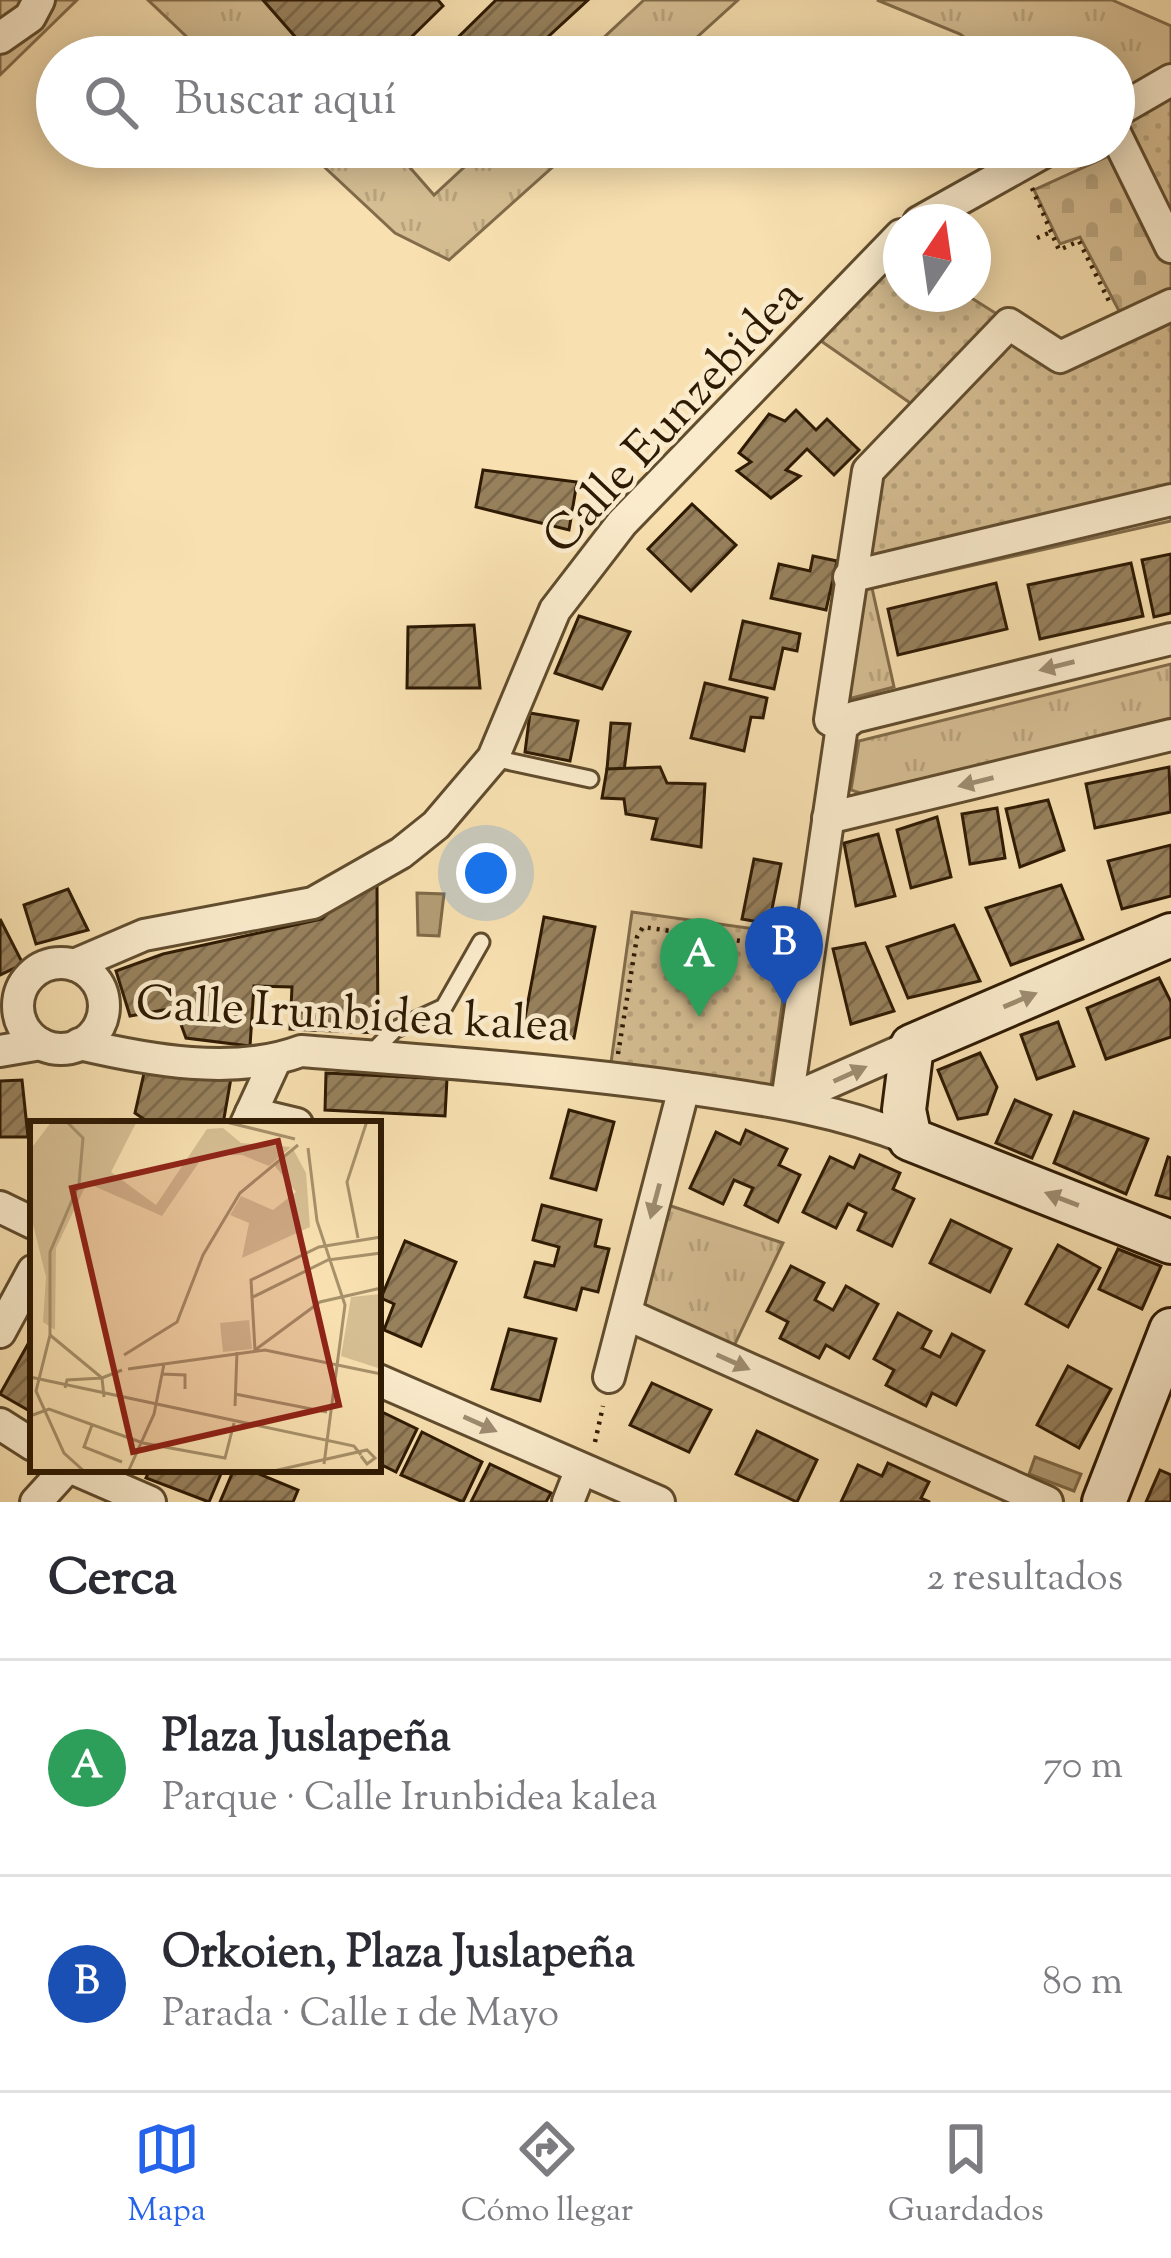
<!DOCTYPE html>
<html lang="es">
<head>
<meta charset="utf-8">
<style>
  :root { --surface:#fff; --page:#f2f2f3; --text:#2b2b33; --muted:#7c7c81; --line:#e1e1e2; --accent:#2563eb }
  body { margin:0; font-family:"Sorts Mill Goudy",serif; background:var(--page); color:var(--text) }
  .compass { position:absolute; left:883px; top:204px; width:108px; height:108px; border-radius:50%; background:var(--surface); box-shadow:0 6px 30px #0003; rotate:13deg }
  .you { position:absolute; left:486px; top:873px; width:42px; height:42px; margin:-30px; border:9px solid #fff; border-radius:50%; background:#1a73e8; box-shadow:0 0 0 18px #1a73e833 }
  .badge { display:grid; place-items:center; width:78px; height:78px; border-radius:50%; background:var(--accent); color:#fff; font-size:39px; font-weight:700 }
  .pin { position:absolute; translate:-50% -99px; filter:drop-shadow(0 3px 6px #0008) }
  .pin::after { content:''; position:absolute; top:63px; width:42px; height:36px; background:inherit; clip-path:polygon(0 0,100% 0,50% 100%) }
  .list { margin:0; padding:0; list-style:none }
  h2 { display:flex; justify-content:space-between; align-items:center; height:156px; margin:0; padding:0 48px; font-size:51px }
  h2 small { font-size:39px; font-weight:400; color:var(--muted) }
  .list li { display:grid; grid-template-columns:78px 1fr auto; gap:36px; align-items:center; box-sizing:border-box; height:216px; padding:0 48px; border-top:3px solid var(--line) }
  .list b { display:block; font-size:45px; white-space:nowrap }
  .list p { margin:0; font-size:39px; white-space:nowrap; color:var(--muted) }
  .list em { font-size:39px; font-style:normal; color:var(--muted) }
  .icon { flex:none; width:66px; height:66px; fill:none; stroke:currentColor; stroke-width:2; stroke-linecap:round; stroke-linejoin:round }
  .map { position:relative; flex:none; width:1171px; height:1502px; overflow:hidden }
  .search { position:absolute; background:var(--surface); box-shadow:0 6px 30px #0003; left:36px; right:36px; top:36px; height:132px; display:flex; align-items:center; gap:30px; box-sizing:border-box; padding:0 42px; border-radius:66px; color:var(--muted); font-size:45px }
  .sheet { height:588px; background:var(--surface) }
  nav { display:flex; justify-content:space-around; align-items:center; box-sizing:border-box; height:168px; border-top:3px solid var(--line); background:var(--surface); font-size:33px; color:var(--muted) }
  nav a { display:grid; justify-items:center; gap:6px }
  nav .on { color:var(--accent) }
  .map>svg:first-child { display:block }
  .grass { fill:url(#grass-tufts); stroke:#826c4b; stroke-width:3 }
  .cemetery { fill:url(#cemetery-stones); stroke:#826c4b; stroke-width:3 }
  .park { fill:url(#park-dots); stroke:#826c4b; stroke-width:3 }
  .water { fill:#b39d75; stroke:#7e6947; stroke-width:3 }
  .building { fill:url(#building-hatch); stroke:#2e1a03; stroke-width:3 }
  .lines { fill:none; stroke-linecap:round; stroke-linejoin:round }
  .lane-casing { stroke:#604c2e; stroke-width:21 }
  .street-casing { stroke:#604c2e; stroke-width:36 }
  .secondary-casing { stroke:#2e1a03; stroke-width:48 }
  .path { stroke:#2e1a03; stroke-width:4.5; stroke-dasharray:3 6; stroke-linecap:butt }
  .lane { stroke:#faebcc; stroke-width:15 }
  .street { stroke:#faebcc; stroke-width:30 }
  .secondary { stroke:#faebcc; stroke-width:42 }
  .oneway { fill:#9e8d72 }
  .labels { text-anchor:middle; stroke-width:9; stroke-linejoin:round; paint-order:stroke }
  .street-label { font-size:48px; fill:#2e1a03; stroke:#faebcc }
  .inset-road { fill:none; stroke:#a7916b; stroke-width:3 }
  .view { fill:#8f2418; fill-opacity:0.15; stroke:#8f2418; stroke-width:6 }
  .inset-edge { fill:none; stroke:#2e1a03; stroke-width:6 }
</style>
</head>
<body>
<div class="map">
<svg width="1171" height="1502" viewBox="0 0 1171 1502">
  <defs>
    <pattern id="grass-tufts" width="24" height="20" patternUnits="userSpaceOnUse" patternTransform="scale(3)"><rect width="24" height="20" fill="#d6be93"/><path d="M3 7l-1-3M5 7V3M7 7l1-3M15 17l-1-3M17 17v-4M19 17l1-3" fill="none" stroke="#b8a37d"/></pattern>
    <pattern id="cemetery-stones" width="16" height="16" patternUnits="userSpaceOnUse" patternTransform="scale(3)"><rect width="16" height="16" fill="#d6be93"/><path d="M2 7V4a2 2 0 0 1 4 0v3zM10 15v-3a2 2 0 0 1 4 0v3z" fill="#b8a37d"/></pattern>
    <pattern id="park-dots" width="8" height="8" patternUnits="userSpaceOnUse" patternTransform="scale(3)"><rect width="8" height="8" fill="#d6be93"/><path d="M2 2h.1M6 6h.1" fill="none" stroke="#b8a37d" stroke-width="1.8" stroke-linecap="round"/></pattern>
    <pattern id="building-hatch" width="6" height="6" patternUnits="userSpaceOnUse" patternTransform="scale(3)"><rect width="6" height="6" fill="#97815d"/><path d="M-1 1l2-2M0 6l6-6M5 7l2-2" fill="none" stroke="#7c694b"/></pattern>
  </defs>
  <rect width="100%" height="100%" fill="#f8e0b0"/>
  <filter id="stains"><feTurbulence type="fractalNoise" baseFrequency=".00167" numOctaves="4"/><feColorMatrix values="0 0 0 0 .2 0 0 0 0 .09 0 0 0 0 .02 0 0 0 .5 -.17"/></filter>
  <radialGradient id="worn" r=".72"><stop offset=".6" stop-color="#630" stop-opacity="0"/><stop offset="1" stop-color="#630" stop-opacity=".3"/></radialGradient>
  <g class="grass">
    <path d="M 0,0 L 77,0 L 0,75 Z"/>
    <path d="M 148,0 L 263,0 L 313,57 L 208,57 Z"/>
    <path d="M 644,0 L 738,0 L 675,57 L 583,57 Z"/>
    <path d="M 877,0 L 1112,0 L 1171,26 L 1171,80 L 1114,113 L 1114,57 L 990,57 L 960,34 Z"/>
    <path d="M 303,147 L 392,147 L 434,195 L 486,147 L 575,147 L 449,260 L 395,233 Z"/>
    <path d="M 872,588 L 894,687 L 833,703 L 853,590 Z"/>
    <path d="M 1171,664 L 1171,718 L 869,796 L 851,790 L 859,741 Z"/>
    <path d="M 665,1204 L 783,1243 L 733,1348 L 645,1308 L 642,1297 Z"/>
  </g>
  <path class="cemetery" d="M 1124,149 L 1171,247 L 1171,305 L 1127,326 L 1080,237 L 1060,244 L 1034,190 Z"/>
  <g class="park">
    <path d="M 1171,92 L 1171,225 L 1122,125 Z"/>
    <path d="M 901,257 L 901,294 L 965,294 L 997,314 L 1014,340 L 1060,371 L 1171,316 L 1171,521 L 872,588 L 832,592 L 856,474 L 916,407 L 821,341 Z"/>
    <path d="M 632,912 L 792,934 L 770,1092 L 610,1070 Z"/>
  </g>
  <g class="water">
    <path d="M 417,893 L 444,894 L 439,936 L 418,935 Z"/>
    <path d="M 1035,1457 L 1081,1474 L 1074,1491 L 1029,1474 Z"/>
  </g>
  <g class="building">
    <path d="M 263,0 L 438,0 L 443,6 L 391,57 L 313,57 Z"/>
    <path d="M 496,0 L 588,0 L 526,57 L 438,57 Z"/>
    <path d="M 796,410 L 816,430 L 827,419 L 859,450 L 834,475 L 807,449 L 786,470 L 800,476 L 771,498 L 737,471 L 751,462 L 739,453 L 769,414 L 785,421 Z"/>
    <path d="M 483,470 L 577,482 L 569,530 L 476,507 Z"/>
    <path d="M 692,504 L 736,545 L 691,591 L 648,549 Z"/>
    <path d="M 1171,554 L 1171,613 L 1154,617 L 1142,560 Z"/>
    <path d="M 813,556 L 837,561 L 826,610 L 771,598 L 779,564 L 810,571 Z"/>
    <path d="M 1131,563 L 1143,616 L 1040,639 L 1028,585 Z"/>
    <path d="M 996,583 L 1007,629 L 898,655 L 888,609 Z"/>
    <path d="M 579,616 L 630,632 L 602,689 L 555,673 Z"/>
    <path d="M 743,621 L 800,634 L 797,651 L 783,648 L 774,689 L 730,679 Z"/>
    <path d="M 474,625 L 480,688 L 407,688 L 408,627 Z"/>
    <path d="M 705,683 L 767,698 L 763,718 L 751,717 L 744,751 L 691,738 Z"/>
    <path d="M 530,713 L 578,721 L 570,761 L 525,752 Z"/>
    <path d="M 611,723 L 630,724 L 624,771 L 607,769 Z"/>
    <path d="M 660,767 L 667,783 L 705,784 L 701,847 L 652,839 L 657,819 L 626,814 L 624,799 L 602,798 L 607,769 Z"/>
    <path d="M 1169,767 L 1171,812 L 1095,828 L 1086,784 Z"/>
    <path d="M 1048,800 L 1064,850 L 1020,867 L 1006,809 Z"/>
    <path d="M 997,808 L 1005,858 L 970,864 L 962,814 Z"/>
    <path d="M 937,817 L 951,877 L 911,888 L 897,830 Z"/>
    <path d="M 878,834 L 895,896 L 856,906 L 844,843 Z"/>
    <path d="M 1171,845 L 1171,896 L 1122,909 L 1108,861 Z"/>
    <path d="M 754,859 L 781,864 L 769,924 L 742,919 Z"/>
    <path d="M 377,885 L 378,1033 L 290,1029 L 292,987 L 254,986 L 250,1046 L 186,1038 L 175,1008 L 130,1016 L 116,971 L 163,954 L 322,919 L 334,907 Z"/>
    <path d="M 1061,885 L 1083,939 L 1011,965 L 986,908 Z"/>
    <path d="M 68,889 L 88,930 L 36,944 L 24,905 Z"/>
    <path d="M 544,917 L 595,927 L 574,1038 L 523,1028 Z"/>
    <path d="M 0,919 L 23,964 L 0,975 Z"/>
    <path d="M 954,925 L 980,981 L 908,998 L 887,947 Z"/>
    <path d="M 865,943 L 894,1011 L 851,1024 L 833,949 Z"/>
    <path d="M 1159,978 L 1171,1002 L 1171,1037 L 1106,1059 L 1087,1008 Z"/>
    <path d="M 1058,1022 L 1074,1066 L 1037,1079 L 1021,1035 Z"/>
    <path d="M 980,1053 L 997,1087 L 987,1114 L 958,1119 L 938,1070 Z"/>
    <path d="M 145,1069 L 231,1078 L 223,1124 L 151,1124 L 135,1113 Z"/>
    <path d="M 326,1073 L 447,1079 L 445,1116 L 325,1110 Z"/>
    <path d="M 22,1080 L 28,1137 L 0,1137 L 0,1081 Z"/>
    <path d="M 1015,1100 L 1051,1115 L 1032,1158 L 996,1143 Z"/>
    <path d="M 569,1110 L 614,1122 L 596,1190 L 551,1178 Z"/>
    <path d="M 1074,1112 L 1148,1139 L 1126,1194 L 1054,1163 Z"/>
    <path d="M 746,1130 L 787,1149 L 779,1165 L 800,1175 L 778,1222 L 745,1205 L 753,1188 L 734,1180 L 723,1204 L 690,1188 L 716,1132 L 740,1144 Z"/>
    <path d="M 860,1155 L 900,1173 L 893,1189 L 914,1199 L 892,1246 L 858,1230 L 866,1213 L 848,1204 L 836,1228 L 803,1212 L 830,1157 L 854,1168 Z"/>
    <path d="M 1168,1157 L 1171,1158 L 1171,1199 L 1156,1195 Z"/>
    <path d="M 542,1205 L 601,1220 L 595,1246 L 609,1249 L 598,1292 L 582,1288 L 576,1310 L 525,1297 L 535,1262 L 554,1266 L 559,1247 L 533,1240 Z"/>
    <path d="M 951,1220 L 1011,1249 L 990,1292 L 930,1263 Z"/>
    <path d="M 405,1241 L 456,1262 L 421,1346 L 384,1330 L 394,1304 L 381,1298 Z"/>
    <path d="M 1058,1245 L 1100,1268 L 1068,1327 L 1026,1304 Z"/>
    <path d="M 1118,1249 L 1161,1266 L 1142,1309 L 1099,1289 Z"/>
    <path d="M 791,1266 L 824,1283 L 815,1300 L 833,1310 L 846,1286 L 878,1304 L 849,1358 L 826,1345 L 819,1358 L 780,1338 L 788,1322 L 767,1311 Z"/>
    <path d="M 898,1313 L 931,1331 L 922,1348 L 940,1357 L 952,1334 L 984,1351 L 956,1405 L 932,1393 L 926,1406 L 886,1385 L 894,1370 L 874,1359 Z"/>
    <path d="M 509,1329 L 556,1339 L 540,1401 L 492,1389 Z"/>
    <path d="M 33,1335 L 33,1413 L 0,1394 Z"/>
    <path d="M 1068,1366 L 1111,1389 L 1079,1448 L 1037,1425 Z"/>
    <path d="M 652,1383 L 711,1410 L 689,1452 L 630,1425 Z"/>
    <path d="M 378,1410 L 417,1429 L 396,1472 L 378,1463 Z"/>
    <path d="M 757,1431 L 817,1460 L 797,1502 L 736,1474 Z"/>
    <path d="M 422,1432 L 482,1462 L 463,1502 L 401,1475 Z"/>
    <path d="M 888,1463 L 929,1482 L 921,1498 L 930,1502 L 841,1502 L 858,1465 L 882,1476 Z"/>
    <path d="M 490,1464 L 551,1493 L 546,1502 L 471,1502 Z"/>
    <path d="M 150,1469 L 223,1469 L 209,1502 L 146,1478 Z"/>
    <path d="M 234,1469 L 247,1469 L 298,1490 L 293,1502 L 220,1502 Z"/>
    <path d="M 1160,1470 L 1171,1475 L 1171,1502 L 1146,1502 Z"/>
  </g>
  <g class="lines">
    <g class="lane-casing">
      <g id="lane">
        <path d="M 493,758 L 590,779"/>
        <path d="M 371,1054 L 394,1030 L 444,1007 L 481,942"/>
      </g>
    </g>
    <g class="street-casing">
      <g id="street">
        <path d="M 0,38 L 30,17 L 39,0"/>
        <path d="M 1114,113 L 1171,80"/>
        <path d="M 1114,131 L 1171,247"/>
        <path d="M 919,222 L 1053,147"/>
        <path d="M 849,577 L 1171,500"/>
        <path d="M 842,726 L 830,720 L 868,471 L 1009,324 L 1060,357 L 1171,305"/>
        <path d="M 828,818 L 1171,735"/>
        <circle cx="61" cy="1006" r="43"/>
        <path d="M 74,965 L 144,935 L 313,903 L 401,853 L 436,825 L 493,758 L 555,610 L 622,523 L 901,235"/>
        <path d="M 79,1044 C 148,1060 234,1076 301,1051 C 430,1061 559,1070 686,1088 C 767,1100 834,1109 910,1139"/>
        <path d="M 0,1051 L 41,1044"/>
        <path d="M 787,1101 L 842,726 L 854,717 L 1171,639"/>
        <path d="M 787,1101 L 912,1046"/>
        <path d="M 251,1113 L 297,1124"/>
        <path d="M 246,1124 L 275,1061"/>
        <path d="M 0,1207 L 33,1223"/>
        <path d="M 626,1314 L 1047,1502"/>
        <path d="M 0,1332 L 33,1271"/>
        <path d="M 609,1377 L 684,1088"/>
        <path d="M 378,1380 L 659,1502"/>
        <path d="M 0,1424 L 33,1445"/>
        <path d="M 74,1469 L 150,1502"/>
        <path d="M 36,1502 L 66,1469"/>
        <path d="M 568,1502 L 581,1469"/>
      </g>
    </g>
    <g class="secondary-casing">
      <g id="secondary">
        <path d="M 1171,935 L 912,1046 L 904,1110 L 910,1139 L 1171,1242"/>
        <path d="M 1104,1502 L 1171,1330"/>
      </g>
    </g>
    <g class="path">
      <path d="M 1075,164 L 1098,154"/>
      <path d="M 1032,188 L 1059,250 L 1079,241 L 1109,301"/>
      <path d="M 1037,238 L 1051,232"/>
      <path d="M 618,1054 L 637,937 L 643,927 L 783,947"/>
      <path d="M 595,1442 L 603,1406"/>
    </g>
    <use href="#lane" class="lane"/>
    <use href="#street" class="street"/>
    <use href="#secondary" class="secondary"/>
  </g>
  <defs><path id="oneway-solid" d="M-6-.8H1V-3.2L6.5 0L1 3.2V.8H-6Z" transform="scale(3)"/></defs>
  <g class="oneway">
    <use href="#oneway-solid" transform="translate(1057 666) rotate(166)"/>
    <use href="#oneway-solid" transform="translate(976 782) rotate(166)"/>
    <use href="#oneway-solid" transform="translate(1020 1000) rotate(-23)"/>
    <use href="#oneway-solid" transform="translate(850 1074) rotate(-24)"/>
    <use href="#oneway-solid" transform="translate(1062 1199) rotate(-159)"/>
    <use href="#oneway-solid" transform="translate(655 1201) rotate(105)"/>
    <use href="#oneway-solid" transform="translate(733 1362) rotate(24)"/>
    <use href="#oneway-solid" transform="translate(480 1424) rotate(24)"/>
  </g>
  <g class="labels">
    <g class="street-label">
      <text transform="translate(671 415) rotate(-47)" y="17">Calle Eunzebidea</text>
      <text transform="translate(353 1012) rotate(3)" y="17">Calle Irunbidea kalea</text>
    </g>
  </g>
  <g transform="translate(30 1121)">
    <rect width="351" height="351" fill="#f8e0b0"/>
    <path d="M 22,0 L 107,0 L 81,51 L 126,84 L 177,8 L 193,7 L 211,22 L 261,26 L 239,45 L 212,34 L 174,34 L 132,95 L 57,62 L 26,127 L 25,209 L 13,201 L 16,156 L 0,91 L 0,29 Z" fill="#d6be93"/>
    <path d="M 263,28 L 276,52 L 280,106 L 212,137 L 219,102 L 200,94 L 211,75 L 243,89 L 266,71 L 244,44 ZM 219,199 L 222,228 L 193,231 L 190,202 Z" fill="#d6be93"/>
    <path d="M 351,173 L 351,248 L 311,235 L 321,176 Z" fill="#d6be93"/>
    <path class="inset-road" d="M 36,0 L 53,17 L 49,63 L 20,131 L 20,214 L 6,270 L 34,332 L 55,351M 192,0 L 265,18M 278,27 L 287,100 L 315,184 L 294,343M 328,117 L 317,61 L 337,0M 221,177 L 298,139 L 351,132M 20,214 L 72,257 L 92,249M 225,229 L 221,159 L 289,126 L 351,116M 225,229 L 290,181 L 351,167M 94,234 L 147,201 L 173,134 L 210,72 L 268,24M 98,248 L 235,229 L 351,253M 131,253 L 155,254 L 155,268M 0,256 L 324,325 L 331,334M 35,267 L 37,259 L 72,257 L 74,276M 205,273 L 297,291M 205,285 L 207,231M 0,295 L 19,288 L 113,322 L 195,337 L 204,302M 62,304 L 54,326 L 92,341M 98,351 L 124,293 L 134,243M 239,351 L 337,329 L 345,337 L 337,343 L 331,335"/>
    <path class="view" d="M 248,20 L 309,284 L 103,331 L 42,67 Z"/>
    <rect width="351" height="351" class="inset-edge"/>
  </g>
  <rect width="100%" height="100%" filter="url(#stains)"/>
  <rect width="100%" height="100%" fill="url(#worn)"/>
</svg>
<svg class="compass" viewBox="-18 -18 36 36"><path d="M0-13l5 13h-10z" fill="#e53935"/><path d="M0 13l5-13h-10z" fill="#7c7c81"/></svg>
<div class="you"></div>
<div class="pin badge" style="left:699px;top:1017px;background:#2e9e5b">A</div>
<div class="pin badge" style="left:784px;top:1005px;background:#1a4fb4">B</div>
<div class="search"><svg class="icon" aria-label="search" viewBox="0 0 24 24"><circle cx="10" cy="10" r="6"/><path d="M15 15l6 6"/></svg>Buscar aquí</div>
</div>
<section class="sheet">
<h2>Cerca<small>2 resultados</small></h2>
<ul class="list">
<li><span class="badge" style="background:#2e9e5b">A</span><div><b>Plaza Juslapeña</b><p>Parque · Calle Irunbidea kalea</p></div><em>70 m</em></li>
<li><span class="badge" style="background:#1a4fb4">B</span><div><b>Orkoien, Plaza Juslapeña</b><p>Parada · Calle 1 de Mayo</p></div><em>80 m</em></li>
</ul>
</section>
<nav>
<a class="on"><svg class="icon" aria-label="map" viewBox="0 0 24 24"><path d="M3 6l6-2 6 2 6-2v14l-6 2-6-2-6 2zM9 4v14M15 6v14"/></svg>Mapa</a>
<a><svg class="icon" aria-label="directions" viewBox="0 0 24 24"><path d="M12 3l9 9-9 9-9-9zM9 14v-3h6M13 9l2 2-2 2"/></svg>Cómo llegar</a>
<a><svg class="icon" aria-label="saved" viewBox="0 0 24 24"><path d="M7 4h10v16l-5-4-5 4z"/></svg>Guardados</a>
</nav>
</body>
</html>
